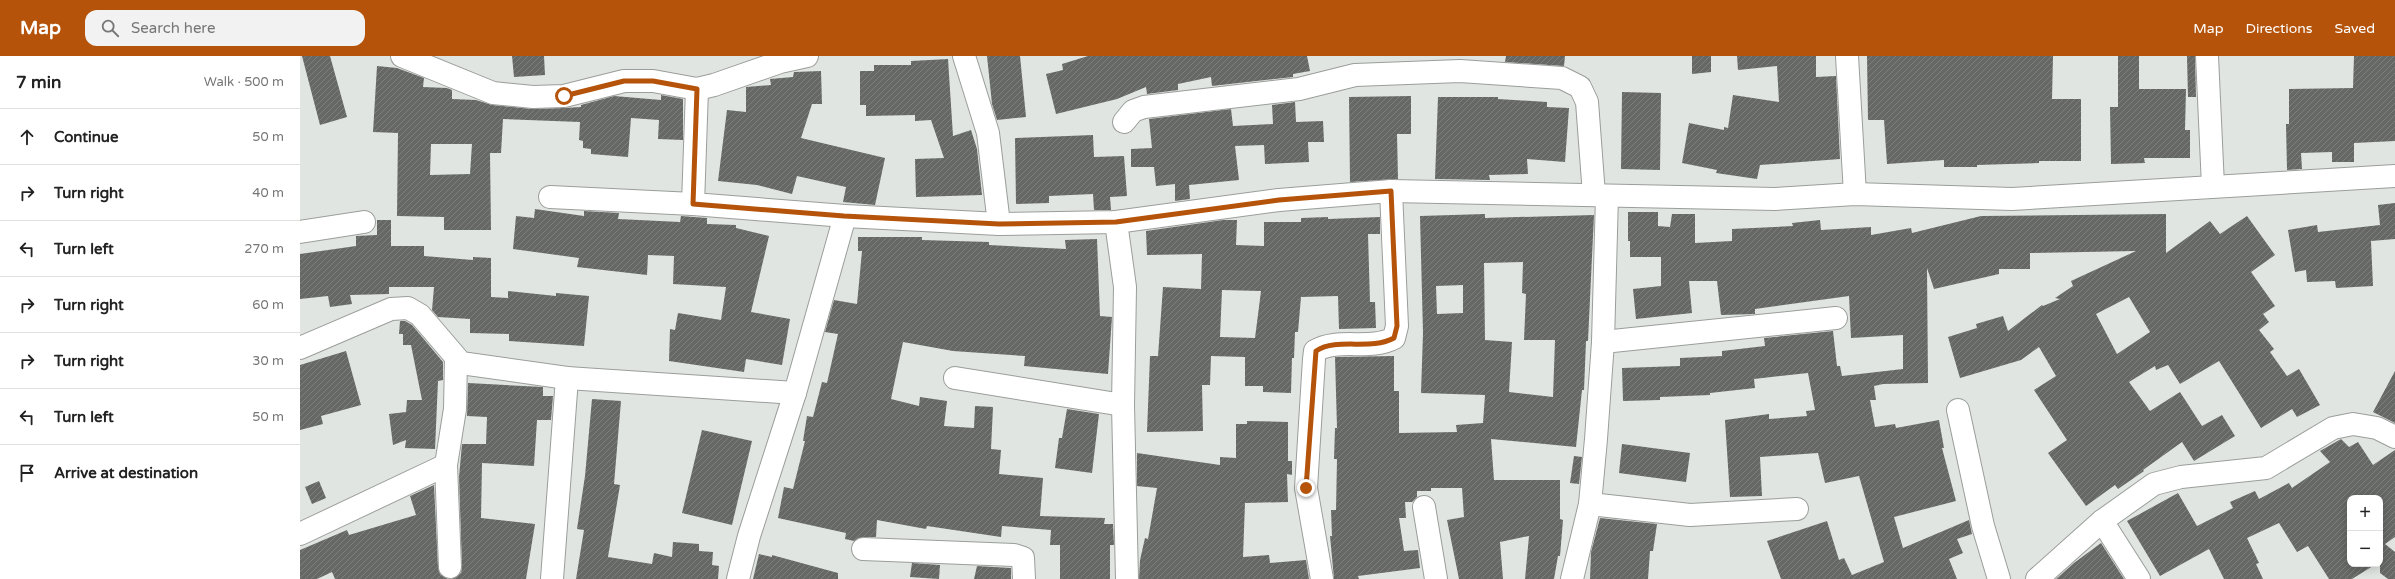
<!DOCTYPE html>
<html lang="en">
<head>
<meta charset="utf-8">
<style>
  :root { --surface:#fff; --page:#f2f2f2; --text:#222; --muted:#767676; --line:#e0e0e0; --accent:#b45309 }
  body { margin:0; font-family:"Varela Round",sans-serif; background:var(--page); color:var(--text) }
  .controls { position:absolute; right:12px; bottom:12px; display:grid; overflow:hidden; border-radius:8px; box-shadow:0 2px 10px #0003 }
  .controls button { width:36px; height:36px; display:grid; place-items:center; padding:0; border:0; border-bottom:1px solid var(--line); background:var(--surface); color:var(--text); font:20px sans-serif }
  .stop { position:absolute; width:12px; height:12px; margin:-9px; border:3px solid #b45309; border-radius:50%; background:#fff }
  .stop.end { background:#b45309; border-color:#fff; box-shadow:0 1px 4px #0008 }
  .list { margin:0; padding:0; list-style:none }
  h2 { display:flex; justify-content:space-between; align-items:center; height:52px; margin:0; padding:0 16px; font-size:17px }
  h2 small { font-size:13px; font-weight:400; color:var(--muted) }
  .list li { display:grid; grid-template-columns:26px 1fr auto; gap:12px; align-items:center; box-sizing:border-box; height:56px; padding:0 16px; border-top:1px solid var(--line) }
  .list b { display:block; font-size:15px; white-space:nowrap }
  .list em { font-size:13px; font-style:normal; color:var(--muted) }
  .icon { flex:none; width:22px; height:22px; fill:none; stroke:currentColor; stroke-width:2; stroke-linecap:round; stroke-linejoin:round }
  .map { position:relative; flex:none; width:2095px; height:523px; overflow:hidden }
  header { display:flex; align-items:center; gap:24px; box-sizing:border-box; height:56px; padding:0 20px; background:var(--accent); color:#fff }
  header strong { font-size:19px }
  nav { display:flex; gap:22px; margin-inline-start:auto; font-size:14px }
  .search { width:280px; height:36px; background:var(--page); display:flex; align-items:center; gap:10px; box-sizing:border-box; padding:0 14px; border-radius:12px; color:var(--muted); font-size:15px }
  main { display:flex }
  aside { flex:1; background:var(--surface) }
  .map>svg:first-child { display:block }
  .building { fill:url(#building-hatch); fill-rule:evenodd }
  .lines { fill:none; stroke-linecap:round; stroke-linejoin:round }
  .minor-casing { stroke:#9a9e9a; stroke-width:24 }
  .minor { stroke:#fff; stroke-width:22 }
  .route { stroke:#b45309; stroke-width:5 }
</style>
</head>
<body>
<header>
<strong>Map</strong>
<div class="search"><svg class="icon" aria-label="search" viewBox="0 0 24 24"><circle cx="10" cy="10" r="6"/><path d="M15 15l6 6"/></svg>Search here</div>
<nav><a>Map</a><a>Directions</a><a>Saved</a></nav>
</header>
<main>
<aside>
<h2>7 min<small>Walk · 500 m</small></h2>
<ul class="list">
<li><svg class="icon" aria-label="ahead" viewBox="0 0 24 24"><path d="M12 20V5M6 11l6-6 6 6"/></svg><div><b>Continue</b></div><em>50 m</em></li>
<li><svg class="icon" aria-label="right" viewBox="0 0 24 24"><path d="M7 20v-9h11M14 6l5 5-5 5"/></svg><div><b>Turn right</b></div><em>40 m</em></li>
<li><svg class="icon" aria-label="left" viewBox="0 0 24 24"><path d="M17 20v-9H6M10 6l-5 5 5 5"/></svg><div><b>Turn left</b></div><em>270 m</em></li>
<li><svg class="icon" aria-label="right" viewBox="0 0 24 24"><path d="M7 20v-9h11M14 6l5 5-5 5"/></svg><div><b>Turn right</b></div><em>60 m</em></li>
<li><svg class="icon" aria-label="right" viewBox="0 0 24 24"><path d="M7 20v-9h11M14 6l5 5-5 5"/></svg><div><b>Turn right</b></div><em>30 m</em></li>
<li><svg class="icon" aria-label="left" viewBox="0 0 24 24"><path d="M17 20v-9H6M10 6l-5 5 5 5"/></svg><div><b>Turn left</b></div><em>50 m</em></li>
<li><svg class="icon" aria-label="arrive" viewBox="0 0 24 24"><path d="M6 21V4h12l-3 4 3 4H6"/></svg><div><b>Arrive at destination</b></div></li>
</ul>
</aside>
<div class="map">
<svg width="2095" height="523" viewBox="0 0 2095 523">
  <defs>
    <pattern id="building-hatch" width="6" height="6" patternUnits="userSpaceOnUse"><rect width="6" height="6" fill="#656865"/><path d="M-1 1l2-2M0 6l6-6M5 7l2-2" fill="none" stroke="#7e807e"/></pattern>
  </defs>
  <rect width="100%" height="100%" fill="#e1e5e1"/>
  <g class="building">
    <path d="M 2,0 L 30,0 L 47,61 L 20,69 Z"/>
    <path d="M 212,0 L 244,0 L 245,19 L 214,21 Z"/>
    <path d="M 687,0 L 720,0 L 726,61 L 697,64 L 692,48 Z"/>
    <path d="M 788,0 L 1007,0 L 1010,15 L 993,18 L 993,21 L 912,30 L 911,21 L 878,28 L 878,34 L 847,38 L 846,31 L 817,43 L 756,58 L 746,18 L 763,14 L 762,8 Z"/>
    <path d="M 1206,0 L 1265,0 L 1264,10 L 1205,6 Z"/>
    <path d="M 1392,0 L 1411,0 L 1411,16 L 1392,18 Z"/>
    <path d="M 1437,0 L 1516,0 L 1516,21 L 1536,20 L 1540,103 L 1460,109 L 1457,123 L 1416,117 L 1417,114 L 1382,107 L 1389,67 L 1424,74 L 1424,71 L 1428,72 L 1433,39 L 1479,46 L 1477,10 L 1438,14 Z"/>
    <path d="M 1567,0 L 1753,0 L 1752,43 L 1781,43 L 1781,105 L 1739,105 L 1739,107 L 1677,109 L 1677,111 L 1644,111 L 1644,104 L 1587,108 L 1584,64 L 1568,64 Z"/>
    <path d="M 1818,0 L 1839,0 L 1839,33 L 1886,33 L 1885,74 L 1890,74 L 1890,102 L 1844,102 L 1845,107 L 1811,108 L 1810,51 L 1818,51 Z"/>
    <path d="M 1887,0 L 1895,0 L 1896,41 L 1888,41 Z"/>
    <path d="M 2054,0 L 2095,0 L 2095,85 L 2054,87 L 2054,106 L 2032,106 L 2032,96 L 2001,97 L 2002,113 L 1987,114 L 1986,68 L 1989,68 L 1989,33 L 2053,32 Z"/>
    <path d="M 648,3 L 653,80 L 671,74 L 677,93 L 682,139 L 616,141 L 615,103 L 644,102 L 631,64 L 615,65 L 615,59 L 566,60 L 566,49 L 560,49 L 560,15 L 574,15 L 574,9 L 611,9 L 611,5 Z"/>
    <path d="M 77,10 L 97,12 L 124,22 L 123,31 L 147,32 L 152,34 L 152,43 L 176,44 L 192,49 L 232,53 L 264,52 L 281,51 L 281,49 L 314,40 L 361,44 L 361,39 L 383,43 L 383,84 L 358,83 L 359,64 L 331,62 L 328,101 L 291,98 L 291,93 L 283,92 L 283,85 L 279,84 L 280,66 L 203,63 L 201,97 L 190,97 L 191,174 L 144,174 L 144,161 L 97,160 L 98,77 L 73,76 ZM 131,88 L 172,88 L 170,118 L 130,119 Z"/>
    <path d="M 521,15 L 522,48 L 512,48 L 501,82 L 585,102 L 575,149 L 543,146 L 546,131 L 497,120 L 492,138 L 457,129 L 418,125 L 427,54 L 446,56 L 446,31 L 471,29 L 470,23 L 493,21 L 494,16 Z"/>
    <path d="M 1322,36 L 1361,37 L 1360,114 L 1321,113 Z"/>
    <path d="M 1111,40 L 1111,78 L 1097,78 L 1098,123 L 1050,126 L 1049,41 Z"/>
    <path d="M 1138,41 L 1198,41 L 1198,43 L 1247,46 L 1247,51 L 1269,52 L 1265,106 L 1227,103 L 1228,118 L 1189,119 L 1190,124 L 1135,123 Z"/>
    <path d="M 995,46 L 996,66 L 1023,65 L 1024,86 L 1008,86 L 1009,106 L 965,108 L 964,89 L 935,90 L 939,124 L 889,129 L 890,143 L 875,145 L 875,128 L 856,130 L 854,111 L 831,111 L 831,93 L 852,92 L 849,63 L 931,53 L 933,70 L 973,68 L 972,49 Z"/>
    <path d="M 793,79 L 794,101 L 824,100 L 827,140 L 810,141 L 811,154 L 794,154 L 793,138 L 749,140 L 749,147 L 716,148 L 715,82 Z"/>
    <path d="M 2095,147 L 2095,183 L 2071,185 L 2073,230 L 2036,232 L 2035,225 L 2007,226 L 2006,214 L 1995,216 L 1988,174 L 2017,169 L 2018,176 L 2080,169 L 2078,149 Z"/>
    <path d="M 235,153 L 284,160 L 284,155 L 319,157 L 318,163 L 380,166 L 381,160 L 407,162 L 407,168 L 436,169 L 436,172 L 469,180 L 451,256 L 490,263 L 482,309 L 446,303 L 444,316 L 369,305 L 370,273 L 375,274 L 378,257 L 421,264 L 426,231 L 373,228 L 374,200 L 348,199 L 347,219 L 277,211 L 279,202 L 213,193 L 216,160 L 234,162 Z"/>
    <path d="M 1328,156 L 1358,156 L 1358,170 L 1370,171 L 1372,158 L 1395,158 L 1395,187 L 1432,185 L 1432,173 L 1493,170 L 1492,167 L 1520,164 L 1521,174 L 1571,171 L 1571,179 L 1611,172 L 1612,177 L 1681,160 L 1866,158 L 1866,197 L 1910,165 L 1920,178 L 1947,160 L 1975,199 L 1951,216 L 1975,250 L 1963,258 L 1969,266 L 1959,274 L 1974,293 L 1970,296 L 1987,320 L 1999,313 L 2020,349 L 1997,361 L 1992,353 L 1961,372 L 1919,305 L 1880,328 L 1868,309 L 1856,314 L 1855,310 L 1829,326 L 1850,355 L 1880,336 L 1902,370 L 1922,359 L 1935,380 L 1894,405 L 1882,386 L 1843,414 L 1844,415 L 1818,433 L 1815,429 L 1786,450 L 1748,397 L 1767,384 L 1734,334 L 1756,320 L 1739,291 L 1721,304 L 1660,322 L 1648,281 L 1677,272 L 1676,268 L 1703,260 L 1708,275 L 1742,249 L 1743,250 L 1760,243 L 1755,242 L 1773,230 L 1771,225 L 1836,195 L 1730,197 L 1730,213 L 1699,213 L 1699,218 L 1634,233 L 1627,212 L 1628,327 L 1583,328 L 1574,330 L 1576,344 L 1570,344 L 1575,371 L 1595,368 L 1596,372 L 1639,364 L 1644,392 L 1642,392 L 1656,445 L 1594,461 L 1603,492 L 1669,464 L 1672,478 L 1657,483 L 1663,497 L 1649,503 L 1657,523 L 1481,523 L 1467,485 L 1527,465 L 1539,504 L 1544,502 L 1552,519 L 1584,506 L 1559,420 L 1525,427 L 1518,397 L 1460,401 L 1462,440 L 1430,441 L 1425,364 L 1469,358 L 1469,363 L 1507,360 L 1506,355 L 1515,354 L 1508,317 L 1454,323 L 1455,332 L 1410,337 L 1410,339 L 1360,341 L 1360,344 L 1323,345 L 1322,312 L 1380,310 L 1380,302 L 1422,300 L 1422,295 L 1465,290 L 1464,282 L 1533,275 L 1537,310 L 1540,310 L 1542,320 L 1603,313 L 1603,279 L 1551,282 L 1549,240 L 1455,253 L 1455,258 L 1421,259 L 1417,225 L 1389,225 L 1392,257 L 1336,263 L 1333,233 L 1361,230 L 1361,201 L 1330,201 L 1330,185 L 1328,185 ZM 1829,241 L 1850,276 L 1817,298 L 1796,258 Z"/>
    <path d="M 1185,158 L 1185,162 L 1294,159 L 1288,285 L 1286,285 L 1284,334 L 1282,334 L 1276,391 L 1191,383 L 1194,424 L 1260,424 L 1260,463 L 1263,464 L 1260,500 L 1258,500 L 1254,523 L 1225,523 L 1229,480 L 1200,486 L 1203,523 L 1159,523 L 1147,464 L 1164,461 L 1162,432 L 1131,432 L 1131,435 L 1117,435 L 1117,441 L 1112,446 L 1105,446 L 1106,462 L 1099,462 L 1104,495 L 1118,494 L 1120,512 L 1058,520 L 1059,523 L 1034,523 L 1030,480 L 1032,480 L 1031,454 L 1036,454 L 1037,403 L 1034,403 L 1035,372 L 1037,372 L 1035,301 L 1094,300 L 1094,335 L 1099,335 L 1099,377 L 1157,376 L 1156,369 L 1183,367 L 1185,339 L 1121,337 L 1123,277 L 1120,160 ZM 1223,206 L 1222,237 L 1226,238 L 1224,284 L 1255,284 L 1253,341 L 1209,336 L 1212,286 L 1185,284 L 1184,207 ZM 1163,229 L 1163,257 L 1137,258 L 1136,230 Z"/>
    <path d="M 1028,161 L 1028,163 L 1080,161 L 1080,178 L 1068,178 L 1070,246 L 1075,246 L 1076,272 L 1039,273 L 1038,240 L 1001,241 L 998,276 L 995,276 L 994,302 L 992,302 L 991,337 L 963,336 L 963,330 L 945,330 L 945,301 L 911,300 L 910,329 L 902,329 L 903,375 L 847,376 L 850,300 L 858,300 L 863,231 L 901,233 L 902,198 L 847,199 L 846,175 L 923,164 L 937,164 L 936,189 L 964,190 L 964,166 L 1001,166 L 1001,162 ZM 922,234 L 961,235 L 955,282 L 920,281 Z"/>
    <path d="M 77,164 L 91,164 L 91,190 L 124,190 L 124,200 L 173,204 L 173,201 L 191,202 L 191,241 L 208,242 L 208,235 L 256,240 L 256,237 L 289,240 L 284,290 L 209,285 L 209,278 L 170,277 L 170,263 L 138,261 L 132,254 L 134,231 L 89,231 L 89,238 L 50,239 L 52,248 L 30,251 L 28,240 L 0,243 L 0,198 L 56,190 L 56,180 L 77,179 Z"/>
    <path d="M 558,181 L 622,181 L 622,184 L 689,186 L 689,189 L 766,193 L 765,184 L 797,183 L 800,260 L 812,261 L 808,318 L 724,310 L 725,300 L 653,295 L 603,286 L 591,343 L 619,350 L 620,341 L 647,345 L 644,370 L 674,372 L 675,350 L 693,351 L 691,393 L 701,394 L 699,418 L 743,422 L 740,460 L 805,462 L 804,468 L 813,468 L 814,489 L 810,489 L 810,523 L 760,523 L 760,489 L 750,489 L 751,474 L 702,470 L 701,481 L 627,470 L 626,473 L 577,464 L 576,481 L 563,481 L 554,485 L 545,483 L 546,477 L 478,462 L 484,431 L 493,433 L 505,385 L 503,385 L 507,360 L 513,361 L 522,326 L 527,327 L 538,278 L 525,276 L 534,244 L 557,248 L 562,195 L 558,195 Z"/>
    <path d="M 100,265 L 105,265 L 112,269 L 143,306 L 143,324 L 138,325 L 135,393 L 105,392 L 106,384 L 93,389 L 89,358 L 106,356 L 107,344 L 122,344 L 111,289 L 103,289 L 103,278 L 99,278 Z"/>
    <path d="M 46,295 L 61,349 L 21,360 L 23,368 L 0,374 L 0,309 Z"/>
    <path d="M 2095,315 L 2095,367 L 2073,356 Z"/>
    <path d="M 168,327 L 243,331 L 243,340 L 253,340 L 251,364 L 237,364 L 234,410 L 182,407 L 181,462 L 235,468 L 226,523 L 152,523 L 161,517 L 162,511 L 159,421 L 162,388 L 186,388 L 187,361 L 167,360 Z"/>
    <path d="M 292,343 L 321,345 L 314,428 L 320,429 L 308,501 L 352,508 L 354,497 L 372,501 L 373,486 L 399,488 L 399,495 L 413,496 L 412,509 L 419,510 L 418,523 L 276,523 L 284,474 L 277,473 L 285,420 Z"/>
    <path d="M 767,353 L 799,358 L 792,417 L 755,412 L 759,382 L 762,382 Z"/>
    <path d="M 947,365 L 988,366 L 988,405 L 992,405 L 992,419 L 987,418 L 988,446 L 945,447 L 943,501 L 969,499 L 970,507 L 1006,504 L 1009,523 L 839,523 L 840,504 L 845,482 L 848,483 L 857,432 L 837,430 L 837,397 L 920,409 L 920,401 L 936,402 L 936,368 L 947,368 Z"/>
    <path d="M 402,374 L 452,385 L 432,469 L 382,457 Z"/>
    <path d="M 2041,383 L 2049,391 L 2058,386 L 2073,409 L 2095,394 L 2095,481 L 2085,488 L 2095,496 L 2095,523 L 2088,523 L 2080,517 L 2080,442 L 2050,442 L 2050,508 L 2076,508 L 2052,523 L 2029,523 L 2008,490 L 1997,496 L 1979,467 L 1947,482 L 1959,507 L 1956,508 L 1963,523 L 1924,523 L 1909,493 L 1860,520 L 1827,465 L 1878,437 L 1897,470 L 1933,452 L 1930,446 L 1955,435 L 1959,443 L 1989,427 L 1992,432 L 2030,406 L 2020,395 Z"/>
    <path d="M 1322,388 L 1390,397 L 1386,426 L 1319,417 Z"/>
    <path d="M 1274,400 L 1282,401 L 1279,428 L 1270,427 Z"/>
    <path d="M 19,425 L 26,442 L 12,448 L 5,431 Z"/>
    <path d="M 134,429 L 138,511 L 140,518 L 148,523 L 35,523 L 32,516 L 17,523 L 0,523 L 0,494 L 47,474 L 49,479 L 116,459 L 110,440 Z"/>
    <path d="M 1300,462 L 1357,468 L 1353,495 L 1350,495 L 1348,523 L 1290,523 L 1291,496 Z"/>
    <path d="M 1801,487 L 1824,523 L 1756,523 L 1774,507 Z"/>
    <path d="M 459,498 L 472,501 L 472,499 L 538,517 L 538,523 L 453,523 Z"/>
    <path d="M 612,507 L 640,509 L 639,523 L 610,521 Z"/>
    <path d="M 677,510 L 711,512 L 711,523 L 674,523 Z"/>
  </g>
  <g class="lines">
    <g class="minor-casing">
      <g id="minor">
        <path d="M 102,0 L 193,37 L 233,41 L 264,40 L 324,25 L 353,25 L 397,33 L 414,29 L 480,6 L 507,0"/>
        <path d="M 664,0 L 688,77 L 699,168"/>
        <path d="M 1547,0 L 1555,138"/>
        <path d="M 1907,0 L 1913,130"/>
        <path d="M 824,66 L 833,55 L 844,51 L 999,33 L 1055,19 L 1160,15 L 1262,22 L 1280,31 L 1287,46 L 1294,139"/>
        <path d="M 250,141 L 393,148 L 545,160 L 699,168 L 816,166 L 979,144 L 1091,135 L 1475,143 L 1555,138 L 1712,143 L 2095,120"/>
        <path d="M 393,148 L 397,33"/>
        <path d="M 816,166 L 825,231 L 823,349 L 827,523"/>
        <path d="M 0,176 L 64,166"/>
        <path d="M 1303,286 L 1536,262"/>
        <path d="M 0,292 L 91,253 L 108,252 L 120,259 L 161,307 L 267,322 L 495,337"/>
        <path d="M 655,322 L 823,349"/>
        <path d="M 1658,354 L 1683,470 L 1699,523"/>
        <path d="M 1290,448 L 1390,459 L 1497,453"/>
        <path d="M 1124,451 L 1136,523"/>
        <path d="M 1802,465 L 1839,523"/>
        <path d="M 0,478 L 146,409"/>
        <path d="M 563,493 L 714,499 L 723,502 L 724,523"/>
        <path d="M 150,511 L 146,409 L 155,353 L 156,302"/>
        <path d="M 252,523 L 267,322"/>
        <path d="M 438,523 L 449,480 L 495,337 L 545,160"/>
        <path d="M 1022,523 L 1006,432 L 1014,303 L 1015,295 C 1038,281 1070,295 1094,282 L 1097,270 L 1091,135"/>
        <path d="M 1272,523 L 1290,448 L 1296,383 L 1303,286 L 1307,140"/>
        <path d="M 1737,523 L 1802,465 L 1854,428 L 1881,421 L 1966,412 L 2033,372 L 2053,368 L 2077,372 L 2095,381"/>
      </g>
    </g>
    <use href="#minor" class="minor"/>
  </g>
  <g class="lines">
    <path class="route" d="M 264,40 L 324,25 L 353,25 L 397,33 L 393,148 L 544,160 L 699,168 L 816,166 L 979,144 L 1091,135 L 1097,270 L 1094,282 C 1070,295 1038,281 1016,295 L 1006,432"/>
  </g>
</svg>
<div class="controls">
<button>+</button>
<button>−</button>
</div>
<div class="stop" style="left:264px;top:40px"></div>
<div class="stop end" style="left:1006px;top:432px"></div>
</div>
</main>
</body>
</html>
